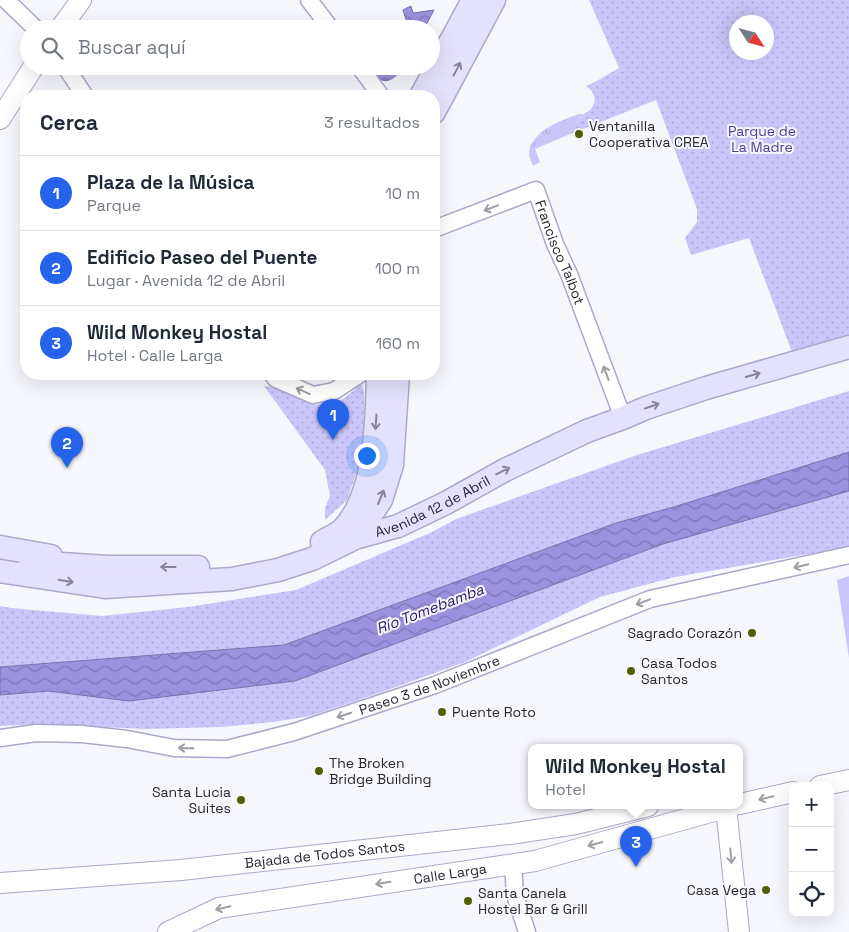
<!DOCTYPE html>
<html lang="es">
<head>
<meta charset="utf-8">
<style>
  :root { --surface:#fff; --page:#f2f2f3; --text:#1f2937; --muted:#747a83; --line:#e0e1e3; --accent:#2563eb }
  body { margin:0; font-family:"Space Grotesk",sans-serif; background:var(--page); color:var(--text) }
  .controls { position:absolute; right:15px; bottom:15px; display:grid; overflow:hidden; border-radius:10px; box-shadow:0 5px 20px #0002 }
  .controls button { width:45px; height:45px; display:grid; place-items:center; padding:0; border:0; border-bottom:1px solid var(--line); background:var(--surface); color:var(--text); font:25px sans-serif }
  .compass { position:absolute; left:729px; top:15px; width:45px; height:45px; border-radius:50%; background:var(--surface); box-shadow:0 5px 20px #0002; rotate:126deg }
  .you { position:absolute; left:366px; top:455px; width:18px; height:18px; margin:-12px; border:4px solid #fff; border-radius:50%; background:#1a73e8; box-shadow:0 0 0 8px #1a73e833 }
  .badge { display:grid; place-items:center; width:32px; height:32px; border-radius:50%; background:var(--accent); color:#fff; font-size:16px; font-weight:700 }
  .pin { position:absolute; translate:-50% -41px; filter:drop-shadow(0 1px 2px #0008) }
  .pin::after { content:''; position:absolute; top:26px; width:18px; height:15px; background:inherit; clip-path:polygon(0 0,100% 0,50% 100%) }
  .popup { position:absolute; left:528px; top:744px; width:215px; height:65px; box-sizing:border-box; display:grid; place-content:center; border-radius:10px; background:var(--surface); filter:drop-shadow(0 1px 4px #0005); font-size:16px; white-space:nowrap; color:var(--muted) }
  .popup b { font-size:19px; color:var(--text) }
  .popup::after { content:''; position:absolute; left:50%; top:100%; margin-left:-10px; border:10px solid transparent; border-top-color:var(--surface) }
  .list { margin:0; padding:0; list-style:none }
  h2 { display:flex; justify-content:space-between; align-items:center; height:65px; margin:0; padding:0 20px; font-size:21px }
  h2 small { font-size:16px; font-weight:400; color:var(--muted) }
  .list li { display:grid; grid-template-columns:32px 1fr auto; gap:15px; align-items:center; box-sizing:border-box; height:75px; padding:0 20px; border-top:1px solid var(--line) }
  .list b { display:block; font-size:19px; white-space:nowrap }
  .list p { margin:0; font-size:16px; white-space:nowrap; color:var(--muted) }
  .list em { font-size:16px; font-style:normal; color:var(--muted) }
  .icon { flex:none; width:28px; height:28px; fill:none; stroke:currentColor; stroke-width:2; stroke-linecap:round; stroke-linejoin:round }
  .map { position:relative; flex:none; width:849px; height:932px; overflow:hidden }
  .search { position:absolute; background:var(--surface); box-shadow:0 5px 20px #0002; left:20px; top:20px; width:420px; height:55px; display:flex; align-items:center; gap:12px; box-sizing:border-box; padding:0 18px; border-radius:28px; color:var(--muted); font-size:19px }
  .panel { position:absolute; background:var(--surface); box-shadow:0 5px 20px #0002; left:20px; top:90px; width:420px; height:290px; border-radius:20px }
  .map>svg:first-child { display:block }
  .grass { fill:url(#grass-tufts) }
  .park { fill:url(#park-dots); fill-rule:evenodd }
  .garden { fill:#cac6fa }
  .water { fill:url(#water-waves); stroke:#7871ab }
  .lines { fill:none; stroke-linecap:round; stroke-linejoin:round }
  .minor-casing { stroke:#aba8ca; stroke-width:19 }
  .tertiary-casing { stroke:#aba8ca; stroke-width:22 }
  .secondary-casing { stroke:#aba8ca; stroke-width:25 }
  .minor { stroke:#fff; stroke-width:16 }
  .tertiary { stroke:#fff; stroke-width:20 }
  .secondary { stroke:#e4e1fc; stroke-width:22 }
  .oneway { stroke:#868498 }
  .oneway2 { stroke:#9e9ea4 }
  .poi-dot { fill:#505f02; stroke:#f6f6fd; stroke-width:2 }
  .labels { text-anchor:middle; stroke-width:4; stroke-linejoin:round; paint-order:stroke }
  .poi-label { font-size:14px; fill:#282734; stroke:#f6f6fd; text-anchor:start }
  .park-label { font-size:14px; fill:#4f3c96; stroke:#f6f6fd }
  .street-label { font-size:14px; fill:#282734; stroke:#f6f6fd }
  .water-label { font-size:15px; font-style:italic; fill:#30156f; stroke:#f6f6fd }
</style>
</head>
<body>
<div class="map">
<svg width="849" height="932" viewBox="0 0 849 932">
  <defs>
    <pattern id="grass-tufts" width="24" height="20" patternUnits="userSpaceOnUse" patternTransform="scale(1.25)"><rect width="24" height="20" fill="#cac6fa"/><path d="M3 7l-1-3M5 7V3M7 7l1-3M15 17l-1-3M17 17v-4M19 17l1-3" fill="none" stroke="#aeaad7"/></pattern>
    <pattern id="park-dots" width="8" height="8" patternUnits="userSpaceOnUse" patternTransform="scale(1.25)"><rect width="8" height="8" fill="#cac6fa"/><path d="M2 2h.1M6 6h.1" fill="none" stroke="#aeaad7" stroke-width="1.8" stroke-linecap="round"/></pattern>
    <pattern id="water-waves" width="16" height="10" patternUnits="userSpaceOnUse" patternTransform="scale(1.25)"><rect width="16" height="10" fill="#9b91de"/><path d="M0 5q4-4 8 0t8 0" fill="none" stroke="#7e76b5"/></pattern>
  </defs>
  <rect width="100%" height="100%" fill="#f6f6fd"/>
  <path class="grass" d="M 579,114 L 583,114 L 568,135 L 535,149 L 540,162 L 533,166 C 532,162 529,158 529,155 C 529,150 530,147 532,143 C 543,126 561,121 579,114 Z"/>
  <g class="park">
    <path d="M 589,0 L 849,0 L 849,342 L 793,355 L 749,238 L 691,255 L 685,238 L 697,222 L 697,209 L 656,100 L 568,135 C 572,129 577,122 582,116 C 584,113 588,112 591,109 C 598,101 594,91 586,86 L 593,83 L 619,68 ZM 736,22 L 766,22 L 766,52 L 736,52 Z"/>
    <path d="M 362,384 L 364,394 L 365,420 L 361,459 L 347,500 L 325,520 L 325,508 L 330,496 L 325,470 L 264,386 L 287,390 L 316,405 L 342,400 Z"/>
    <path d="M 849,391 L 849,452 L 677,506 L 616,523 L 284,645 L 0,667 L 0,606 L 11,608 L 102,616 L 188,607 L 296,590 L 432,532 L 456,519 L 637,455 Z"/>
    <path d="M 849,491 L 849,547 L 675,577 L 600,597 L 465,662 L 385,691 L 311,716 L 273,722 L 222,727 L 145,729 L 42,724 L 0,726 L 0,695 L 48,691 L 129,701 L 295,681 L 663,544 Z"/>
  </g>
  <path class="garden" d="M 849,576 L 849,658 L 837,580 Z"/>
  <g class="water">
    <path d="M 411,6 L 413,13 L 434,10 L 424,29 L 409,29 L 403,10 Z"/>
    <path d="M 371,66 L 404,66 C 399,74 387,87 378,77 C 375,74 373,69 371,66 Z"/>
    <path d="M 849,452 L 849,491 L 663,544 L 295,681 L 129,701 L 48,691 L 0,695 L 0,667 L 284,645 L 616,523 L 677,506 Z"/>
  </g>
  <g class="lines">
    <g class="minor-casing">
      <g id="minor">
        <path d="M 6,0 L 36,29"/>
        <path d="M 309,0 L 331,29"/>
        <path d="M 65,66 L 85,96"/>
        <path d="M 359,66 L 381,96"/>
        <path id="s1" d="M 434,229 L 536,190 L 555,244 L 569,274 L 623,418"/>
        <path d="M 272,374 L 276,379 L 313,395 L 334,391 L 360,374"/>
        <path id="s2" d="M 0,738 L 36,733 L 82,734 L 127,739 L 174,748 L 227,749 L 294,732 L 435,685 L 650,599 L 849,555"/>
        <path d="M 513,863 L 515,895 L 527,932"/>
      </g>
    </g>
    <g class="tertiary-casing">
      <g id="tertiary">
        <path d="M 60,29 L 81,0"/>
        <path d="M 0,119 L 34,66"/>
        <path d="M 820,786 L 849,780"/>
        <path d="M 740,804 L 793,792"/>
        <path d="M 726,807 L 739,932"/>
        <path id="s3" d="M 0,883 L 181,870 L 510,834 L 576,824 L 648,806"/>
        <path id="s4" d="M 168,932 L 219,908 L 535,861 L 732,806"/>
      </g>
    </g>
    <g class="secondary-casing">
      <g id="secondary">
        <path d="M 421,96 L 473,0"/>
        <path d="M 434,112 L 494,0"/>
        <path d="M 356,537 L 381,500 L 392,465 L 398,374"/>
        <path d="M 322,542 C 328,538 336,535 342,530 C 376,496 377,420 378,374"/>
        <path d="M 0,547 L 51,556"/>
        <path d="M 30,562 L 108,567 L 198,567"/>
        <path id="s5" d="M 0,571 L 105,587 L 232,579 L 278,570 L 312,559 L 355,538 L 398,526 L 446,503 L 505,470 L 587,431 L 623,418 L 646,408 L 706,388 L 849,347"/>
      </g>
    </g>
    <use href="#minor" class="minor"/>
    <use href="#tertiary" class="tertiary"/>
    <use href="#secondary" class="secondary"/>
  </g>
  <defs><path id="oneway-shaft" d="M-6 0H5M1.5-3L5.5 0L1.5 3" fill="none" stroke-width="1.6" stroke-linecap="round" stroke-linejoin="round" transform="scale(1.25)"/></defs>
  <g class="oneway">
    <use href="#oneway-shaft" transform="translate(457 69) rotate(-62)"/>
    <use href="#oneway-shaft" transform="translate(753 375) rotate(-16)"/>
    <use href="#oneway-shaft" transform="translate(652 406) rotate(-19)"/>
    <use href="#oneway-shaft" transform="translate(376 422) rotate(94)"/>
    <use href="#oneway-shaft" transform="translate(503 471) rotate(-27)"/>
    <use href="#oneway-shaft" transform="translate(381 497) rotate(-68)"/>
    <use href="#oneway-shaft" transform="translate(168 567) rotate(-180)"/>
    <use href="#oneway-shaft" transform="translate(66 581) rotate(9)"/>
  </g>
  <g class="oneway2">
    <use href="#oneway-shaft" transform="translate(491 208) rotate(159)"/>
    <use href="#oneway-shaft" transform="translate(606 373) rotate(-110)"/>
    <use href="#oneway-shaft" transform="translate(303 391) rotate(-156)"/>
    <use href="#oneway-shaft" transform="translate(801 566) rotate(167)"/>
    <use href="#oneway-shaft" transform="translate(643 602) rotate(159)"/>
    <use href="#oneway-shaft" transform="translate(344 715) rotate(162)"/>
    <use href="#oneway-shaft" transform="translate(186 748) rotate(-179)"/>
    <use href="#oneway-shaft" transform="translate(766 798) rotate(167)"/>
    <use href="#oneway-shaft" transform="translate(595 844) rotate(164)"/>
    <use href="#oneway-shaft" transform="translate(731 856) rotate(84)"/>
    <use href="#oneway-shaft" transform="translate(383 883) rotate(171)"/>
    <use href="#oneway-shaft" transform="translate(223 908) rotate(167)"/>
  </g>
  <g class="poi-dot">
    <circle cx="579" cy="134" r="5"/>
    <circle cx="752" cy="633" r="5"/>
    <circle cx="631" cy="671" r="5"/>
    <circle cx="442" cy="712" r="5"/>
    <circle cx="319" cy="771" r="5"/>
    <circle cx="241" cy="800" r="5"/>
    <circle cx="766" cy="890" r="5"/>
    <circle cx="468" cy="901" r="5"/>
  </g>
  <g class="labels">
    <g class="poi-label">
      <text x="589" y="131">Ventanilla<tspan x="589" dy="16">Cooperativa CREA</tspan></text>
      <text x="742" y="638" text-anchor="end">Sagrado Corazón</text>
      <text x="641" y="668">Casa Todos<tspan x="641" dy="16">Santos</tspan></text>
      <text x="452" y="717">Puente Roto</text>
      <text x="329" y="768">The Broken<tspan x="329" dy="16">Bridge Building</tspan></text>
      <text x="231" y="797" text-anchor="end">Santa Lucia<tspan x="231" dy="16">Suites</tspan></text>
      <text x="756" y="895" text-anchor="end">Casa Vega</text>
      <text x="478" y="898">Santa Canela<tspan x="478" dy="16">Hostel Bar &amp; Grill</tspan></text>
    </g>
    <g class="park-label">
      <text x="762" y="136">Parque de<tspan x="762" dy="16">La Madre</tspan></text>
    </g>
    <g class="street-label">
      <text dy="5" stroke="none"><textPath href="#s1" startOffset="176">Francisco Talbot</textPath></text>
      <text dy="5" stroke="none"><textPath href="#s5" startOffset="448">Avenida 12 de Abril</textPath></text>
      <text dy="5" stroke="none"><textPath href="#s2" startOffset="441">Paseo 3 de Noviembre</textPath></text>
      <text dy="5" stroke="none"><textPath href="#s3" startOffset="326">Bajada de Todos Santos</textPath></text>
      <text dy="5" stroke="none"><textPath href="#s4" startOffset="290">Calle Larga</textPath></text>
    </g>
    <g class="water-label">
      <text transform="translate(430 609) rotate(-21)" y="5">Río Tomebamba</text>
    </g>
  </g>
</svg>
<div class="controls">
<button>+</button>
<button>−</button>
<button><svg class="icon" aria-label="locate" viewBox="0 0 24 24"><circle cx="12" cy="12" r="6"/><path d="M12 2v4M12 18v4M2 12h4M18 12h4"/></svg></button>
</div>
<svg class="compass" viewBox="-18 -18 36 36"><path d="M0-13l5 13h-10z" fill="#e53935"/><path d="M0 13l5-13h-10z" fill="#747a83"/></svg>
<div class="you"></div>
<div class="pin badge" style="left:333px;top:440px">1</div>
<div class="pin badge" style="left:67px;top:468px">2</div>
<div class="pin badge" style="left:636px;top:867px">3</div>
<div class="popup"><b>Wild Monkey Hostal</b>Hotel</div>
<div class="search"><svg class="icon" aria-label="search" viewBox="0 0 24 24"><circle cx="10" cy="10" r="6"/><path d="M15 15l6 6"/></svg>Buscar aquí</div>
<section class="panel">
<h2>Cerca<small>3 resultados</small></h2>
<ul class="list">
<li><span class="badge">1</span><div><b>Plaza de la Música</b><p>Parque</p></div><em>10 m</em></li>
<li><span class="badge">2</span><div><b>Edificio Paseo del Puente</b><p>Lugar · Avenida 12 de Abril</p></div><em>100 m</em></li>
<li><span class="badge">3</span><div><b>Wild Monkey Hostal</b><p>Hotel · Calle Larga</p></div><em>160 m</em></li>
</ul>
</section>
</div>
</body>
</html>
